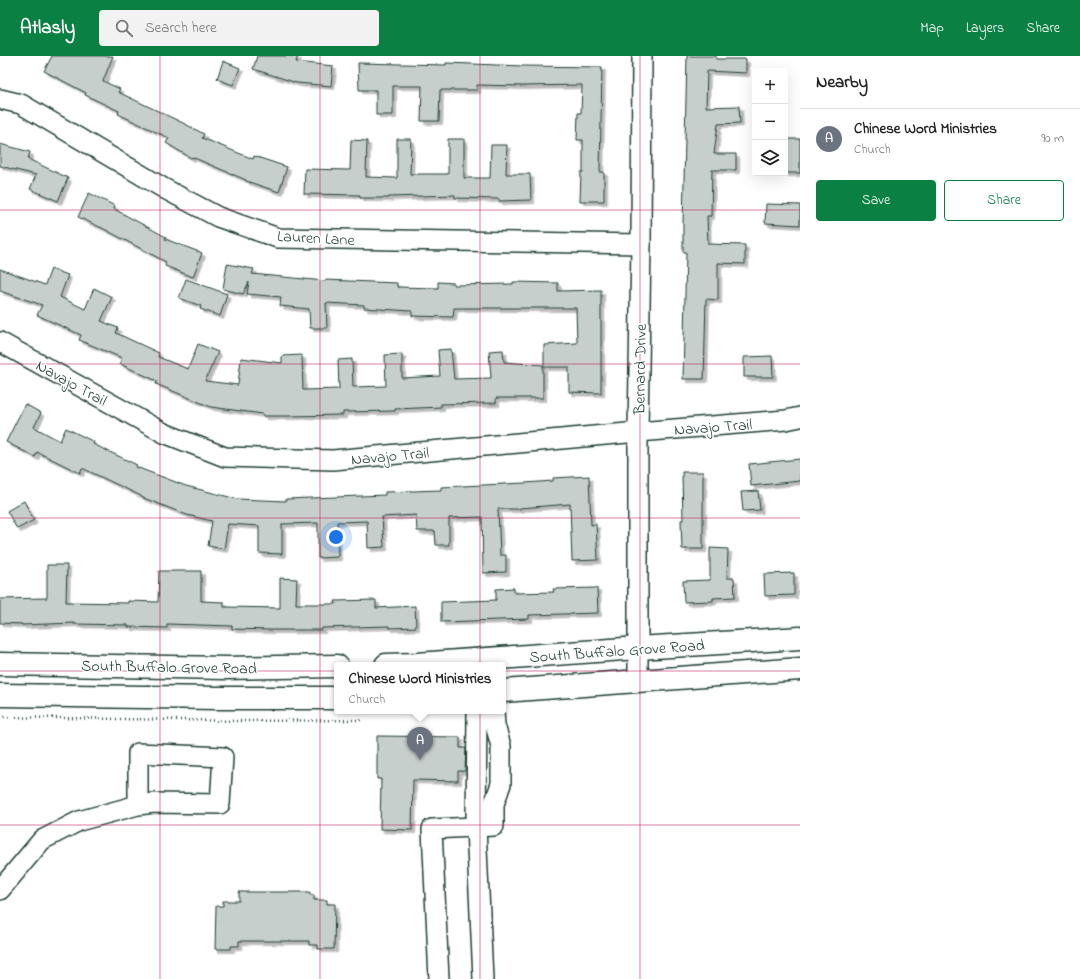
<!DOCTYPE html>
<html lang="en">
<head>
<meta charset="utf-8">
<style>
  :root { --surface:#fff; --page:#f2f2f2; --text:#222; --muted:#767676; --line:#e0e0e0; --accent:#0b8043 }
  body { margin:0; font-family:"Indie Flower",sans-serif; background:var(--page); color:var(--text) }
  .controls { position:absolute; right:12px; top:12px; display:grid; overflow:hidden; border-radius:4px; box-shadow:0 4px 16px #0002 }
  .controls button { width:36px; height:36px; display:grid; place-items:center; padding:0; border:0; border-bottom:1px solid var(--line); background:var(--surface); color:var(--text); font:20px sans-serif }
  .you { position:absolute; left:336px; top:481px; width:14px; height:14px; margin:-10px; border:3px solid #fff; border-radius:50%; background:#1a73e8; box-shadow:0 0 0 6px #1a73e833 }
  .badge { display:grid; place-items:center; width:26px; height:26px; border-radius:50%; background:var(--accent); color:#fff; font-size:13px; font-weight:700 }
  .pin { position:absolute; translate:-50% -33px; filter:drop-shadow(0 1px 2px #0008) }
  .pin::after { content:''; position:absolute; top:21px; width:14px; height:12px; background:inherit; clip-path:polygon(0 0,100% 0,50% 100%) }
  .popup { position:absolute; left:334px; top:606px; width:172px; height:52px; box-sizing:border-box; display:grid; place-content:center; border-radius:4px; background:var(--surface); filter:drop-shadow(0 1px 3px #0005); font-size:13px; white-space:nowrap; color:var(--muted) }
  .popup b { font-size:15px; color:var(--text) }
  .popup::after { content:''; position:absolute; left:50%; top:100%; margin-left:-8px; border:8px solid transparent; border-top-color:var(--surface) }
  .list { margin:0; padding:0; list-style:none }
  h2 { display:flex; justify-content:space-between; align-items:center; height:52px; margin:0; padding:0 16px; font-size:17px }
  h2 small { font-size:13px; font-weight:400; color:var(--muted) }
  .list li { display:grid; grid-template-columns:26px 1fr auto; gap:12px; align-items:center; box-sizing:border-box; height:60px; padding:0 16px; border-top:1px solid var(--line) }
  .list b { display:block; font-size:15px; white-space:nowrap }
  .list p { margin:0; font-size:13px; white-space:nowrap; color:var(--muted) }
  .list em { font-size:13px; font-style:normal; color:var(--muted) }
  .actions { display:flex; gap:8px; padding:12px 16px }
  .actions a { flex:1; padding:9px 0; border:1px solid var(--accent); border-radius:4px; text-align:center; font-size:14px; color:var(--accent) }
  .actions .main { background:var(--accent); color:#fff }
  .icon { flex:none; width:22px; height:22px; fill:none; stroke:currentColor; stroke-width:2; stroke-linecap:round; stroke-linejoin:round }
  .map { position:relative; flex:none; width:800px; height:923px; overflow:hidden }
  header { display:flex; align-items:center; gap:24px; box-sizing:border-box; height:56px; padding:0 20px; background:var(--accent); color:#fff }
  header strong { font-size:19px }
  nav { display:flex; gap:22px; margin-inline-start:auto; font-size:14px }
  .search { width:280px; height:36px; background:var(--page); display:flex; align-items:center; gap:10px; box-sizing:border-box; padding:0 14px; border-radius:4px; color:var(--muted); font-size:15px }
  main { display:flex }
  aside { flex:1; background:var(--surface) }
  .map>svg:first-child { display:block }
  .building { fill:#c7cfcc; stroke:#1f3d34; filter:url(#shadow) }
  .lines { fill:none; stroke-linecap:round; stroke-linejoin:round }
  .minor-casing { stroke:#1f3d34; stroke-width:22 }
  .major-casing { stroke:#1f3d34; stroke-width:25 }
  .path { stroke:#1f3d34; stroke-width:2.5; stroke-dasharray:1 3; stroke-linecap:butt }
  .minor { stroke:#fff; stroke-width:19 }
  .major { stroke:#fff; stroke-width:22 }
  .grid { fill:none; stroke:#c2185b; stroke-width:1; stroke-opacity:0.55 }
  .labels { text-anchor:middle; stroke-width:3; stroke-linejoin:round; paint-order:stroke }
  .street-label { font-size:16px; fill:#1f3d34; stroke:#fff }
</style>
</head>
<body>
<header>
<strong>Atlasly</strong>
<div class="search"><svg class="icon" aria-label="search" viewBox="0 0 24 24"><circle cx="10" cy="10" r="6"/><path d="M15 15l6 6"/></svg>Search here</div>
<nav><a>Map</a><a>Layers</a><a>Share</a></nav>
</header>
<main>
<div class="map">
<svg width="800" height="923" viewBox="0 0 800 923">
  <defs>
    <filter id="shadow"><feDropShadow dx="3.5" dy="3.5" stdDeviation="0" flood-color="#0004"/></filter>
  </defs>
  <rect width="100%" height="100%" fill="#fff"/>
  <filter id="ink" filterUnits="userSpaceOnUse"><feTurbulence type="fractalNoise" baseFrequency=".025" numOctaves="2"/><feDisplacementMap in="SourceGraphic" scale="8" xChannelSelector="R" yChannelSelector="G"/><feConvolveMatrix kernelMatrix="1 2 1 2 8 2 1 2 1" color-interpolation-filters="sRGB"/></filter>
  <g filter="url(#ink)">
    <g class="building">
      <path d="M 52,0 L 113,0 L 103,25 L 120,33 L 118,36 L 183,67 L 204,78 L 202,82 L 253,103 L 254,100 L 287,111 L 279,136 L 246,125 L 246,124 L 192,101 L 191,102 L 166,87 L 169,82 L 118,58 L 119,55 L 85,39 L 86,37 L 44,15 Z"/>
      <path d="M 257,0 L 298,0 L 296,6 L 333,10 L 331,30 L 297,27 L 253,13 Z"/>
      <path d="M 687,0 L 716,0 L 716,3 L 746,3 L 746,17 L 707,15 L 706,51 L 739,50 L 740,67 L 718,68 L 714,98 L 736,98 L 736,114 L 712,114 L 711,160 L 707,160 L 708,188 L 745,189 L 745,208 L 718,207 L 718,244 L 706,243 L 704,323 L 683,323 L 686,196 L 683,196 L 683,167 Z"/>
      <path d="M 223,5 L 240,12 L 233,29 L 217,23 Z"/>
      <path d="M 358,7 L 446,9 L 446,7 L 523,10 L 602,11 L 600,116 L 604,116 L 604,145 L 580,145 L 581,116 L 583,116 L 583,84 L 577,84 L 578,57 L 581,57 L 582,29 L 522,30 L 477,29 L 477,34 L 440,34 L 439,65 L 421,65 L 422,30 L 393,30 L 393,59 L 376,59 L 376,34 L 359,34 Z"/>
      <path d="M 397,83 L 411,83 L 410,118 L 448,118 L 448,83 L 464,83 L 464,122 L 490,122 L 491,89 L 507,89 L 506,118 L 530,118 L 531,144 L 499,145 L 499,143 L 455,142 L 455,139 L 389,141 L 389,142 L 360,142 L 360,139 L 304,138 L 305,113 L 350,114 L 351,84 L 367,85 L 366,121 L 397,122 Z"/>
      <rect x="785" y="83" width="15" height="34"/>
      <path d="M 0,88 L 30,96 L 28,103 L 68,122 L 58,145 L 30,133 L 36,119 L 0,110 Z"/>
      <path d="M 89,137 L 115,150 L 114,153 L 166,181 L 165,183 L 202,197 L 193,221 L 165,210 L 166,206 L 104,173 L 78,161 Z"/>
      <path d="M 766,148 L 800,149 L 800,169 L 765,167 Z"/>
      <path d="M 227,208 L 254,213 L 252,218 L 325,225 L 325,224 L 397,227 L 397,231 L 438,232 L 438,226 L 454,227 L 454,229 L 513,228 L 513,226 L 558,227 L 558,235 L 601,234 L 601,337 L 569,336 L 569,311 L 544,311 L 544,289 L 577,287 L 576,252 L 454,252 L 453,261 L 412,260 L 412,255 L 364,252 L 364,249 L 326,247 L 327,272 L 310,272 L 309,253 L 280,250 L 281,241 L 247,238 L 249,226 L 243,238 L 223,233 Z"/>
      <path d="M 0,213 L 45,229 L 51,213 L 68,219 L 60,241 L 85,253 L 94,232 L 112,241 L 101,265 L 118,272 L 116,277 L 159,297 L 158,301 L 188,313 L 198,288 L 218,296 L 205,325 L 238,329 L 241,302 L 282,307 L 282,300 L 302,299 L 303,334 L 339,333 L 338,304 L 352,303 L 353,331 L 386,330 L 385,299 L 402,298 L 402,322 L 440,320 L 438,294 L 451,293 L 454,323 L 491,322 L 489,295 L 503,294 L 504,306 L 543,309 L 543,342 L 496,342 L 496,347 L 441,348 L 441,351 L 395,353 L 395,355 L 343,356 L 343,359 L 288,360 L 263,360 L 263,358 L 211,351 L 156,328 L 157,325 L 120,308 L 122,302 L 79,284 L 81,279 L 37,259 L 42,249 L 0,235 Z"/>
      <path d="M 186,223 L 227,238 L 220,260 L 200,253 L 201,250 L 179,242 Z"/>
      <path d="M 772,300 L 773,321 L 744,321 L 744,301 Z"/>
      <path d="M 25,348 L 41,357 L 34,371 L 60,385 L 66,372 L 94,386 L 93,388 L 137,409 L 136,411 L 186,430 L 237,443 L 286,445 L 286,443 L 385,439 L 385,436 L 441,434 L 441,431 L 525,427 L 553,425 L 553,422 L 589,420 L 591,469 L 596,468 L 598,504 L 572,505 L 570,448 L 520,452 L 520,453 L 498,453 L 500,499 L 506,499 L 506,516 L 483,517 L 482,461 L 449,462 L 449,489 L 436,489 L 435,475 L 417,475 L 416,459 L 382,461 L 384,491 L 368,492 L 367,465 L 337,466 L 338,501 L 318,502 L 318,467 L 282,468 L 282,498 L 259,497 L 259,470 L 228,468 L 224,493 L 208,490 L 212,465 L 187,459 L 141,441 L 141,440 L 82,412 L 80,417 L 37,396 L 35,401 L 6,386 Z"/>
      <path d="M 800,403 L 800,425 L 751,430 L 749,408 Z"/>
      <path d="M 682,416 L 703,416 L 703,493 L 682,493 L 681,464 L 683,464 Z"/>
      <path d="M 758,435 L 760,454 L 743,455 L 741,436 Z"/>
      <path d="M 24,445 L 34,464 L 17,473 L 7,455 Z"/>
      <path d="M 710,492 L 728,493 L 727,522 L 734,522 L 735,541 L 713,542 L 713,545 L 684,546 L 683,525 L 710,524 Z"/>
      <path d="M 47,509 L 67,509 L 66,546 L 128,547 L 128,545 L 158,546 L 159,515 L 201,515 L 201,545 L 224,546 L 224,551 L 280,552 L 280,522 L 297,523 L 296,548 L 336,548 L 335,545 L 376,544 L 376,552 L 415,550 L 416,571 L 389,572 L 389,570 L 322,572 L 322,574 L 271,574 L 232,573 L 232,570 L 167,568 L 167,572 L 128,571 L 128,569 L 74,568 L 74,567 L 22,569 L 22,568 L 0,567 L 0,543 L 47,542 Z"/>
      <path d="M 794,517 L 794,539 L 765,540 L 764,518 Z"/>
      <path d="M 514,532 L 514,537 L 554,536 L 553,533 L 597,532 L 598,557 L 529,559 L 529,563 L 441,566 L 441,546 L 496,544 L 496,533 Z"/>
      <path d="M 377,680 L 460,681 L 460,692 L 466,692 L 465,715 L 458,715 L 458,725 L 413,724 L 412,774 L 380,773 L 381,723 L 377,723 Z"/>
      <path d="M 239,836 L 310,836 L 310,839 L 314,839 L 314,844 L 327,844 L 327,848 L 335,848 L 334,893 L 318,893 L 318,889 L 309,889 L 309,885 L 239,885 L 239,890 L 231,890 L 231,893 L 215,893 L 216,850 L 223,850 L 223,845 L 239,845 Z"/>
    </g>
    <g class="lines">
      <g class="minor-casing">
        <g id="minor">
          <path d="M 0,43 L 21,48 L 165,133 L 218,161 L 278,182 L 641,188"/>
          <path d="M 0,286 L 164,377 L 225,401 L 333,404 L 638,376 L 786,364 L 800,361"/>
          <path d="M 638,625 L 638,376 L 641,188 L 642,0"/>
          <path d="M 477,655 L 476,771 L 483,923"/>
          <path d="M 0,834 L 42,784 L 79,765 L 138,749 L 154,747 L 220,748 L 223,701 L 138,697 L 138,749"/>
          <path d="M 439,923 L 432,773 L 494,770 L 494,748 L 501,728 L 501,690 L 495,669 L 494,655"/>
        </g>
      </g>
      <g class="major-casing">
        <g id="major">
          <path d="M 0,608 L 226,612 L 337,610"/>
          <path d="M 386,609 L 417,608 L 638,592 L 800,582"/>
          <path d="M 503,635 L 800,613"/>
          <path d="M 0,639 L 218,642 L 337,642"/>
        </g>
      </g>
      <path class="path" d="M 0,661 L 240,665 L 362,664"/>
      <use href="#minor" class="minor"/>
      <use href="#major" class="major"/>
    </g>
  </g>
  <path class="grid" d="M 160,0 L 160,923M 320,0 L 320,923M 480,0 L 480,923M 640,0 L 640,923M 0,154 L 800,154M 0,308 L 800,308M 0,462 L 800,462M 0,615 L 800,615M 0,769 L 800,769"/>
  <g class="labels">
    <g class="street-label">
      <text transform="translate(316 181) rotate(3)" y="6">Lauren Lane</text>
      <text transform="translate(639 313) rotate(-89)" y="6">Bernard Drive</text>
      <text transform="translate(72 326) rotate(29)" y="6">Navajo Trail</text>
      <text transform="translate(713 370) rotate(-4)" y="6">Navajo Trail</text>
      <text transform="translate(390 399) rotate(-5)" y="6">Navajo Trail</text>
      <text transform="translate(617 594) rotate(-4)" y="6">South Buffalo Grove Road</text>
      <text transform="translate(169 610) rotate(1)" y="6">South Buffalo Grove Road</text>
    </g>
  </g>
</svg>
<div class="controls">
<button>+</button>
<button>−</button>
<button><svg class="icon" aria-label="layers" viewBox="0 0 24 24"><path d="M12 4l9 5-9 5-9-5zM3 14l9 5 9-5"/></svg></button>
</div>
<div class="you"></div>
<div class="pin badge" style="left:420px;top:704px;background:#6b7280">A</div>
<div class="popup"><b>Chinese Word Ministries</b>Church</div>
</div>
<aside>
<h2>Nearby<small></small></h2>
<ul class="list">
<li><span class="badge" style="background:#6b7280">A</span><div><b>Chinese Word Ministries</b><p>Church</p></div><em>90 m</em></li>
</ul>
<div class="actions"><a class="main">Save</a><a>Share</a></div>
</aside>
</main>
</body>
</html>
